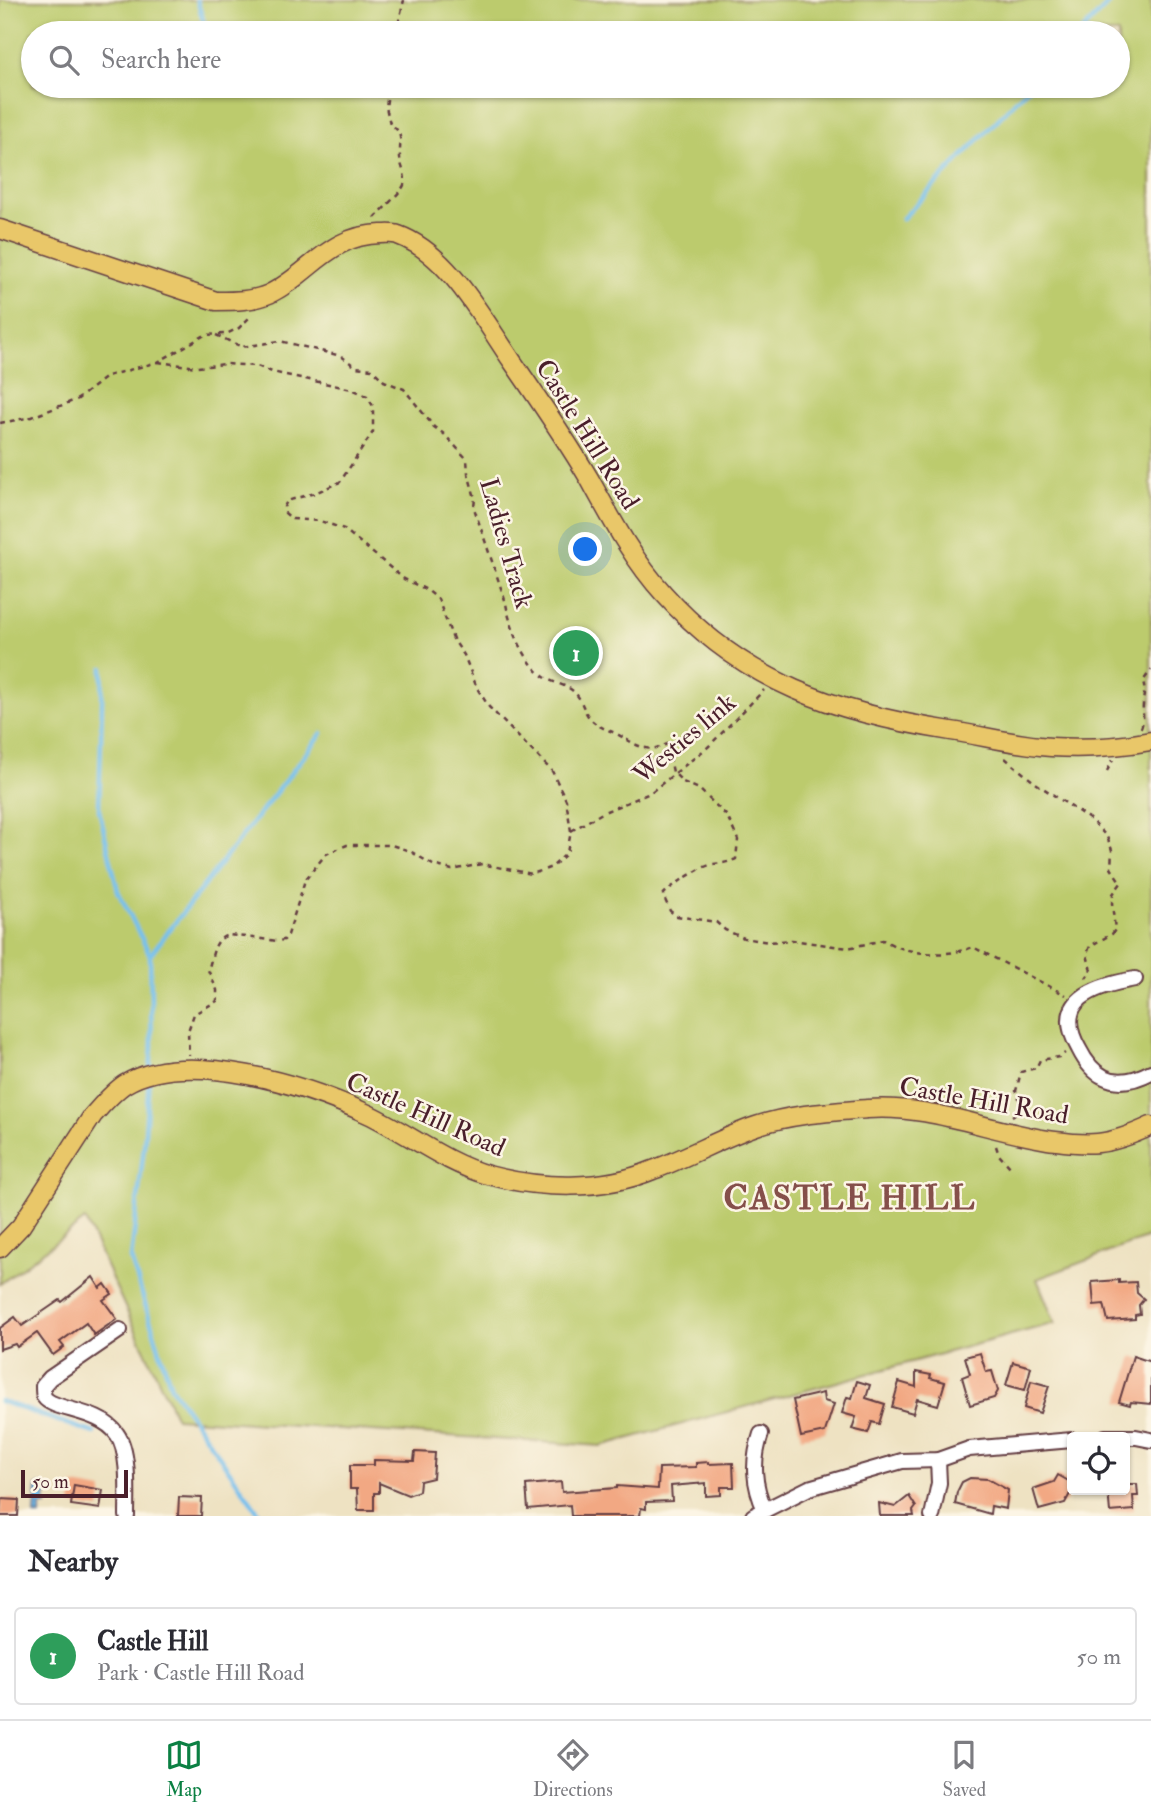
<!DOCTYPE html>
<html lang="en">
<head>
<meta charset="utf-8">
<style>
  :root { --surface:#fff; --page:#f2f2f3; --text:#2b2b33; --muted:#7c7c81; --line:#e1e1e2; --accent:#0b8043 }
  body { margin:0; font-family:"IM FELL Double Pica",serif; background:var(--page); color:var(--text) }
  .controls { position:absolute; right:21px; bottom:21px; display:grid; overflow:hidden; border-radius:7px; box-shadow:0 2px 5px #0004 }
  .controls button { width:63px; height:63px; display:grid; place-items:center; padding:0; border:0; border-bottom:2px solid var(--line); background:var(--surface); color:var(--text); font:35px sans-serif }
  .scale { position:absolute; left:21px; bottom:18px; width:107px; box-sizing:border-box; padding-left:7px; border:4px solid #4a1f2b; border-top:0; font-size:19px; line-height:24px; white-space:nowrap; color:#4a1f2b; -webkit-text-stroke:5px #fcf5e5; paint-order:stroke }
  .you { position:absolute; left:586px; top:550px; width:24px; height:24px; margin:-18px; border:5px solid #fff; border-radius:50%; background:#1a73e8; box-shadow:0 0 0 10px #1a73e833 }
  .badge { display:grid; place-items:center; width:46px; height:46px; border-radius:50%; background:var(--accent); color:#fff; font-size:23px; font-weight:700 }
  .pin { position:absolute; translate:-50% -50%; border:4px solid #fff; box-shadow:0 2px 7px #0006 }
  .list { margin:0; padding:0; list-style:none }
  h2 { display:flex; justify-content:space-between; align-items:center; height:91px; margin:0; padding:0 28px; font-size:30px }
  h2 small { font-size:23px; font-weight:400; color:var(--muted) }
  .list li { display:grid; grid-template-columns:46px 1fr auto; gap:21px; align-items:center; box-sizing:border-box; height:98px; margin:0 14px 14px; padding:0 14px; border:2px solid var(--line); border-radius:7px }
  .list b { display:block; font-size:26px; white-space:nowrap }
  .list p { margin:0; font-size:23px; white-space:nowrap; color:var(--muted) }
  .list em { font-size:23px; font-style:normal; color:var(--muted) }
  .icon { flex:none; width:38px; height:38px; fill:none; stroke:currentColor; stroke-width:2; stroke-linecap:round; stroke-linejoin:round }
  .map { position:relative; flex:none; width:1151px; height:1516px; overflow:hidden }
  .search { position:absolute; background:var(--surface); box-shadow:0 2px 5px #0004; left:21px; right:21px; top:21px; height:77px; display:flex; align-items:center; gap:18px; box-sizing:border-box; padding:0 24px; border-radius:38px; color:var(--muted); font-size:26px }
  .sheet { height:203px; background:var(--surface) }
  nav { display:flex; justify-content:space-around; align-items:center; box-sizing:border-box; height:98px; border-top:2px solid var(--line); background:var(--surface); font-size:19px; color:var(--muted) }
  nav a { display:grid; justify-items:center; gap:4px }
  nav .on { color:var(--accent) }
  .map>svg:first-child { display:block }
  .green { fill:#bccb6d; stroke:#83754c; stroke-width:2; fill-rule:evenodd }
  .water { fill:#74c0ee; stroke:#5f708c; stroke-width:2 }
  .lines { fill:none; stroke-linecap:round; stroke-linejoin:round }
  .stream { stroke:#74c0ee; stroke-width:4.5 }
  .building { fill:#f2a883 }
  .minor-casing { stroke:#633c42; stroke-width:18 }
  .major-casing { stroke:#633c42; stroke-width:21 }
  .path { stroke:#633c42; stroke-width:2.5; stroke-dasharray:5 5; stroke-linecap:butt }
  .minor { stroke:#fff; stroke-width:14 }
  .major { stroke:#e9c769; stroke-width:18 }
  .labels { text-anchor:middle; stroke-width:5; stroke-linejoin:round; paint-order:stroke }
  .street-label { font-size:26px; fill:#4a1f2b; stroke:#fcf5e5 }
  .district-label { font-size:33px; font-weight:bold; letter-spacing:2px; fill:#854f4a; stroke:#fcf5e5 }
</style>
</head>
<body>
<div class="map">
<svg width="1151" height="1516" viewBox="0 0 1151 1516">
  <rect width="100%" height="100%" fill="#fcf5e5"/>
  <filter id="ink" filterUnits="userSpaceOnUse"><feTurbulence type="fractalNoise" baseFrequency=".0143" numOctaves="2"/><feDisplacementMap in="SourceGraphic" scale="14" xChannelSelector="R" yChannelSelector="G"/><feConvolveMatrix kernelMatrix="1 2 1 2 8 2 1 2 1" color-interpolation-filters="sRGB"/></filter>
  <filter id="wash" filterUnits="userSpaceOnUse"><feTurbulence type="fractalNoise" baseFrequency=".00686" numOctaves="4" result="noise"/><feDisplacementMap in="SourceGraphic" scale="28" xChannelSelector="R" yChannelSelector="G"/><feGaussianBlur stdDeviation="1.57" result="paint"/><feColorMatrix in="noise" values="0 0 0 0 0 0 0 0 0 0 0 0 0 0 0 0 0 1.4 0 .05"/><feComposite in="paint" operator="in"/></filter>
  <g filter="url(#wash)">
    <rect width="100%" height="100%" fill="#eee2c2"/>
    <path class="green" d="M 0,0 L 1151,0 L 1151,1236 L 1037,1279 L 1055,1323 L 601,1446 L 176,1418 L 85,1220 L 0,1284 ZM 33,33 L 1118,33 L 1118,86 L 33,86 Z"/>
    <path class="water" d="M 43,1485 L 48,1493 L 45,1498 L 46,1506 L 40,1506 L 40,1515 L 35,1515 L 37,1486 Z"/>
    <g class="lines">
      <g class="stream">
        <path d="M 197,0 L 207,33"/>
        <path d="M 1080,33 L 1112,0"/>
        <path d="M 902,219 L 1030,86"/>
        <path d="M 103,668 L 99,810 L 118,891 L 150,955 L 152,1046 L 150,1071"/>
        <path d="M 150,955 L 322,733"/>
        <path d="M 149,1079 L 144,1146 L 131,1259 L 171,1387 L 261,1516"/>
        <path d="M 0,1401 L 94,1433"/>
      </g>
    </g>
    <g id="blocks">
      <g class="building">
        <path d="M 93,1277 L 100,1288 L 105,1284 L 112,1294 L 103,1300 L 117,1319 L 94,1335 L 86,1323 L 60,1342 L 64,1347 L 53,1355 L 37,1333 L 17,1347 L 15,1344 L 0,1349 L 0,1328 L 15,1317 L 22,1326 L 60,1300 L 62,1302 Z"/>
        <path d="M 1119,1280 L 1119,1283 L 1136,1282 L 1137,1293 L 1144,1299 L 1139,1305 L 1140,1314 L 1135,1315 L 1135,1319 L 1108,1321 L 1104,1304 L 1094,1305 L 1092,1282 Z"/>
        <path d="M 980,1353 L 986,1372 L 992,1371 L 998,1391 L 994,1398 L 970,1405 L 962,1377 L 970,1374 L 965,1357 Z"/>
        <path d="M 1133,1356 L 1151,1362 L 1151,1404 L 1131,1402 L 1130,1405 L 1119,1402 Z"/>
        <path d="M 1013,1362 L 1031,1367 L 1025,1390 L 1006,1385 Z"/>
        <path d="M 916,1372 L 931,1375 L 930,1378 L 945,1382 L 938,1405 L 917,1399 L 913,1413 L 892,1407 L 899,1382 L 916,1387 Z"/>
        <path d="M 857,1381 L 870,1385 L 866,1398 L 885,1404 L 879,1424 L 872,1422 L 868,1433 L 852,1429 L 856,1417 L 842,1413 L 847,1397 L 852,1398 Z"/>
        <path d="M 1031,1381 L 1049,1386 L 1040,1413 L 1024,1408 Z"/>
        <path d="M 823,1393 L 824,1401 L 834,1404 L 825,1432 L 801,1437 L 793,1400 Z"/>
        <path d="M 415,1452 L 435,1453 L 433,1478 L 420,1481 L 419,1491 L 408,1495 L 379,1483 L 379,1493 L 374,1493 L 374,1510 L 358,1510 L 357,1489 L 350,1489 L 350,1465 L 374,1465 L 374,1460 L 414,1461 Z"/>
        <path d="M 709,1462 L 709,1464 L 733,1463 L 734,1487 L 721,1487 L 721,1495 L 706,1496 L 706,1483 L 671,1486 L 672,1501 L 646,1502 L 646,1509 L 641,1508 L 640,1516 L 571,1516 L 570,1505 L 528,1509 L 526,1485 L 561,1482 L 562,1492 L 617,1488 L 617,1486 L 658,1489 L 659,1468 L 696,1467 L 696,1463 Z"/>
        <path d="M 1058,1475 L 1072,1483 L 1072,1490 L 1065,1503 L 1039,1510 L 1033,1489 L 1054,1482 Z"/>
        <path d="M 970,1478 L 988,1479 L 1008,1490 L 1006,1509 L 991,1506 L 990,1514 L 955,1504 L 957,1492 L 962,1482 Z"/>
        <path d="M 1125,1484 L 1137,1484 L 1138,1496 L 1133,1496 L 1134,1510 L 1110,1512 L 1108,1490 L 1125,1490 Z"/>
        <path d="M 74,1485 L 103,1490 L 100,1509 L 71,1505 Z"/>
        <path d="M 909,1496 L 916,1507 L 913,1511 L 914,1516 L 880,1516 L 879,1503 L 895,1507 Z"/>
        <path d="M 179,1497 L 202,1498 L 201,1516 L 178,1516 Z"/>
        <path d="M 1,1499 L 19,1500 L 18,1516 L 0,1516 Z"/>
      </g>
    </g>
  </g>
  <g filter="url(#ink)">
    <use href="#blocks" fill-opacity="0" stroke="#633c42" stroke-width="2"/>
    <g class="lines">
      <g class="minor-casing">
        <g id="minor">
          <path d="M 1135,979 C 1094,986 1051,1000 1079,1049 C 1084,1059 1093,1072 1104,1077 C 1120,1085 1136,1080 1151,1072"/>
          <path d="M 120,1330 L 50,1378 L 43,1386 C 43,1389 43,1394 44,1397 C 53,1411 100,1409 117,1434 C 130,1452 127,1494 127,1516"/>
          <path d="M 761,1434 C 752,1461 753,1484 765,1510"/>
          <path d="M 1105,1437 L 1136,1437 L 1151,1440"/>
          <path d="M 753,1516 L 809,1488 L 902,1461 L 938,1460 L 969,1449 L 1072,1440"/>
          <path d="M 932,1516 L 939,1483 L 938,1460"/>
        </g>
      </g>
      <g class="major-casing">
        <g id="major">
          <path d="M 0,229 L 216,301 C 234,301 253,301 269,294 C 311,274 328,235 381,234 C 387,234 393,233 398,235 C 448,253 483,319 512,361 C 539,400 566,439 590,480 C 612,520 633,560 664,594 C 744,683 836,713 951,731 C 984,736 1017,745 1051,747 C 1084,749 1118,747 1151,741"/>
          <path d="M 0,1248 L 21,1226 L 93,1115 C 103,1104 113,1092 125,1084 C 187,1047 307,1086 368,1114 C 408,1133 445,1163 488,1175 C 541,1189 602,1191 653,1170 C 688,1157 721,1138 756,1126 C 791,1114 830,1112 867,1109 C 928,1104 988,1131 1048,1140 C 1064,1142 1081,1145 1098,1143 C 1117,1141 1134,1134 1151,1126"/>
        </g>
      </g>
      <g class="path">
        <path d="M 396,33 L 404,0"/>
        <path d="M 375,218 C 381,211 402,191 404,185 C 407,176 401,167 400,158 C 399,143 405,133 390,124 L 386,107 L 389,86"/>
        <path d="M 216,335 L 242,347 L 280,341 L 341,356 L 356,367 L 372,369 L 384,381 L 404,389 L 434,427 L 444,434 L 467,459 L 468,473 L 475,498 L 474,508 L 506,603 C 509,625 526,666 546,678 C 555,684 568,685 575,693 C 582,700 583,709 588,716 C 595,726 604,728 615,733 C 635,743 646,756 669,743 L 671,746 L 669,754 L 673,772 L 683,782 L 699,789 L 727,816 L 738,840 L 736,859 C 727,863 723,863 713,864 C 702,866 670,886 663,895 L 670,911 L 677,916 L 716,922 L 725,930 L 744,938 L 769,942 L 792,940 L 848,948 L 883,940 C 909,955 945,958 973,947 L 1066,995"/>
        <path d="M 158,362 L 197,367 L 226,364 L 257,366 L 272,372 L 352,389 L 367,396 L 373,406 L 373,432 L 340,482 L 315,493 L 287,501 L 284,507 L 285,513 L 292,519 L 320,521 L 344,529 L 404,579 L 427,590 L 438,599 L 453,639 L 464,655 L 477,688 L 489,707 L 552,771 L 566,800 L 571,831 L 567,853 L 552,867 L 532,874 L 482,864 L 452,870 L 433,865 L 410,851 L 391,845 L 347,845 L 326,854 L 305,880 L 288,935 L 284,940 L 278,941 L 229,935 C 213,938 213,957 208,970 L 217,990 L 217,1001 L 194,1014 L 188,1031 L 189,1055"/>
        <path d="M 0,423 L 32,417 L 78,399 L 107,376 L 158,362 L 205,335 L 226,334 L 239,328 L 252,315"/>
        <path d="M 1141,728 C 1145,717 1142,715 1143,705 C 1143,694 1146,693 1143,681 L 1151,670"/>
        <path d="M 1005,758 L 1034,782 L 1091,820 L 1107,837 L 1112,850 L 1111,868 L 1121,883 L 1113,894 L 1112,903 L 1115,930 L 1112,934 L 1090,946 L 1087,954 L 1091,971 L 1086,978"/>
        <path d="M 1107,771 L 1113,760"/>
        <path d="M 571,831 L 604,812 L 650,793 L 708,747 L 764,690"/>
        <path d="M 1012,1116 L 1021,1110 L 1022,1105 L 1016,1091 L 1021,1072 L 1036,1068 L 1040,1060 L 1059,1057 L 1065,1053"/>
        <path d="M 996,1146 L 999,1155 L 1012,1169"/>
      </g>
      <use href="#minor" class="minor"/>
      <use href="#major" class="major"/>
    </g>
  </g>
  <g class="labels">
    <g class="street-label">
      <text transform="translate(588 434) rotate(58)" y="9">Castle Hill Road</text>
      <text transform="translate(507 543) rotate(74)" y="9">Ladies Track</text>
      <text transform="translate(684 738) rotate(-40)" y="9">Westies link</text>
      <text transform="translate(984 1100) rotate(10)" y="9">Castle Hill Road</text>
      <text transform="translate(426 1114) rotate(24)" y="9">Castle Hill Road</text>
    </g>
    <g class="district-label">
      <text x="850" y="1209">CASTLE HILL</text>
    </g>
  </g>
</svg>
<div class="controls">
<button><svg class="icon" aria-label="locate" viewBox="0 0 24 24"><circle cx="12" cy="12" r="6"/><path d="M12 2v4M12 18v4M2 12h4M18 12h4"/></svg></button>
</div>
<div class="scale">50 m</div>
<div class="you"></div>
<div class="pin badge" style="left:576px;top:653px;background:#2e9e5b">1</div>
<div class="search"><svg class="icon" aria-label="search" viewBox="0 0 24 24"><circle cx="10" cy="10" r="6"/><path d="M15 15l6 6"/></svg>Search here</div>
</div>
<section class="sheet">
<h2>Nearby<small></small></h2>
<ul class="list">
<li><span class="badge" style="background:#2e9e5b">1</span><div><b>Castle Hill</b><p>Park · Castle Hill Road</p></div><em>50 m</em></li>
</ul>
</section>
<nav>
<a class="on"><svg class="icon" aria-label="map" viewBox="0 0 24 24"><path d="M3 6l6-2 6 2 6-2v14l-6 2-6-2-6 2zM9 4v14M15 6v14"/></svg>Map</a>
<a><svg class="icon" aria-label="directions" viewBox="0 0 24 24"><path d="M12 3l9 9-9 9-9-9zM9 14v-3h6M13 9l2 2-2 2"/></svg>Directions</a>
<a><svg class="icon" aria-label="saved" viewBox="0 0 24 24"><path d="M7 4h10v16l-5-4-5 4z"/></svg>Saved</a>
</nav>
</body>
</html>
